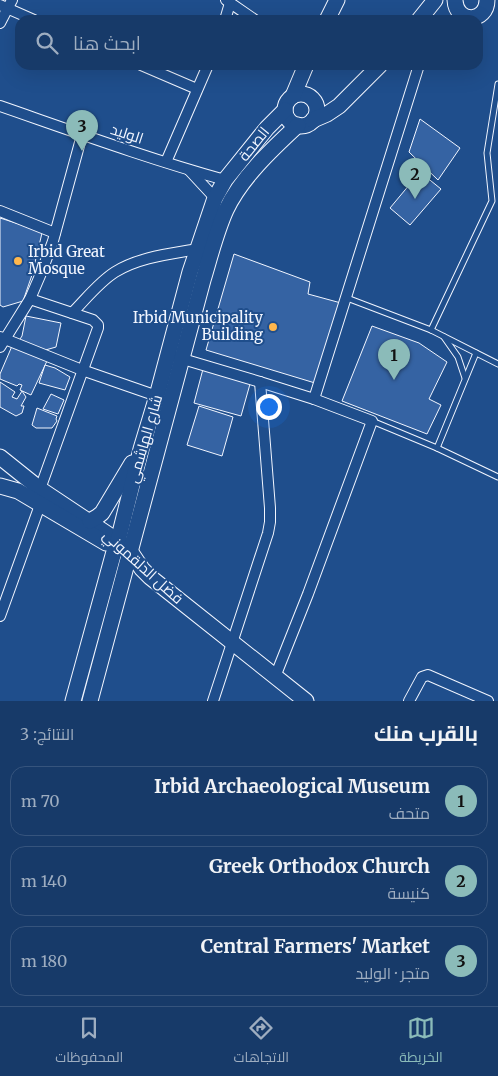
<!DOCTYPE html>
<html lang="ar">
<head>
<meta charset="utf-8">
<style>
  :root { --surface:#173a69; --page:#244571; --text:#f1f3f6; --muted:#9eadc0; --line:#36547d; --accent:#8bbbb9 }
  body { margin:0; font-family:Merriweather,Cairo,serif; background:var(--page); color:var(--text); direction:rtl }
  .you { position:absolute; left:268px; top:406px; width:18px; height:18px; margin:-12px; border:4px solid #fff; border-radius:50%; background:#1a73e8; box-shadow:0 0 0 8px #1a73e833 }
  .badge { display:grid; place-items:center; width:32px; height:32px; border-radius:50%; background:var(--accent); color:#111; font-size:16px; font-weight:700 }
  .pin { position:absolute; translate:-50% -41px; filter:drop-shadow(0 1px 2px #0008) }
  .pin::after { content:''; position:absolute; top:26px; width:18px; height:15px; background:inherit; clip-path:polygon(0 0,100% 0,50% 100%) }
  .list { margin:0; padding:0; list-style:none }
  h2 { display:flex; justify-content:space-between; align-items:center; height:65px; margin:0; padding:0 20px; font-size:21px }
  h2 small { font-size:16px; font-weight:400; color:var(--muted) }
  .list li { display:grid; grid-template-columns:32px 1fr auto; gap:15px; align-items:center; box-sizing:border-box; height:70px; margin:0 10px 10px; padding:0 10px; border:1px solid var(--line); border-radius:15px }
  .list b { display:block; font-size:19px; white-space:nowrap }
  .list p { margin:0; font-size:16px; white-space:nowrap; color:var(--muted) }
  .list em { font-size:16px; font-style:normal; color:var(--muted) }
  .icon { flex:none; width:28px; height:28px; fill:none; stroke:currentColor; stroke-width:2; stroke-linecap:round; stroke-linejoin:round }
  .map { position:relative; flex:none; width:498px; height:701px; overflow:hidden; direction:ltr }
  .search { position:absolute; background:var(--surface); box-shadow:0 5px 20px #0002; left:15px; right:15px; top:15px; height:55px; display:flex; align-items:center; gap:12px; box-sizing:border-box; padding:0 18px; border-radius:15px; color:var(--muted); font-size:19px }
  .sheet { height:305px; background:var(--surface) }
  nav { display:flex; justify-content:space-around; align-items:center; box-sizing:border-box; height:70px; border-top:1px solid var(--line); background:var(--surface); font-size:14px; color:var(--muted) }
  nav a { display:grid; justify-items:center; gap:2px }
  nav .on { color:var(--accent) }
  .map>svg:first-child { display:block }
  .building { fill:#3563a3; stroke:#f2f6ff }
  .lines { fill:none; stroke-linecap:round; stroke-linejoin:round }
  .lane-casing { stroke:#f2f6ff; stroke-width:7 }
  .street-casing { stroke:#f2f6ff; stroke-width:12 }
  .secondary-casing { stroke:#f2f6ff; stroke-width:17 }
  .lane { stroke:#1f4e8c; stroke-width:5 }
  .street { stroke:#1f4e8c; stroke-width:10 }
  .secondary { stroke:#1f4e8c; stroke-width:15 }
  .poi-dot { fill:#ffb74d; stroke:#1f4e8c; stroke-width:2 }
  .labels { text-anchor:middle; stroke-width:4; stroke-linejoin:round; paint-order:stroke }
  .street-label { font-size:15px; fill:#f2f6ff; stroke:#1f4e8c }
  .poi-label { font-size:15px; fill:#f2f6ff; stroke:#1f4e8c; text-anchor:start }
</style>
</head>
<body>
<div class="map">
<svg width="498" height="701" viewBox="0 0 498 701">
  <rect width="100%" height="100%" fill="#1f4e8c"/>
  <g class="building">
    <path d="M 420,119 L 460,148 L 438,180 L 409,152 Z"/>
    <path d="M 420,172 L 441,189 L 410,225 L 390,208 Z"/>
    <path d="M 0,218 L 35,229 L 42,233 L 32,275 L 23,301 L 3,307 L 0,305 Z"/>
    <path d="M 234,254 L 310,282 L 308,294 L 341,303 L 315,383 L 206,350 Z"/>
    <path d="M 26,316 L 61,323 L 56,347 L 42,351 L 18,342 L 22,336 Z"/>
    <path d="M 372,326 L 419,343 L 447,362 L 429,399 L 441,405 L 427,434 L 342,401 Z"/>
    <path d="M 12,346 L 47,361 L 31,395 L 20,390 L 22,385 L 19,384 L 17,386 L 0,379 L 0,374 Z"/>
    <path d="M 45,365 L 55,368 L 70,377 L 65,390 L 39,383 Z"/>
    <path d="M 203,369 L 250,384 L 241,416 L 194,403 Z"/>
    <path d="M 0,382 L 15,392 L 12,397 L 17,399 L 22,391 L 26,397 L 21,406 L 24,406 L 22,413 L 16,416 L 0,407 Z"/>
    <path d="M 51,394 L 64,400 L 58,414 L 43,409 Z"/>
    <path d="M 199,406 L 233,417 L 222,456 L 187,445 Z"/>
    <path d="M 37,408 L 57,416 L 56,419 L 57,421 L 52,428 L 36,428 L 32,425 Z"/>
  </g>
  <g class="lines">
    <g class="lane-casing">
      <g id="lane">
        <path d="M 347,298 L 431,330 L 498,364"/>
        <path d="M 431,330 L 492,201 L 487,153 L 498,84"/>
        <path d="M 444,337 L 458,357 L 465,378"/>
        <path d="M 372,421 L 437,448 L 498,477"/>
        <path d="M 437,448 L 476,353"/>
      </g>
    </g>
    <g class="street-casing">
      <g id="street">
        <path d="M 226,0 L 255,20"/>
        <path d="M 0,5 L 34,20"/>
        <path d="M 225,20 L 230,3"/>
        <path d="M 0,23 L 12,0"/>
        <path d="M 141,65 L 197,89"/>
        <path d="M 0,106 C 75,132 149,159 225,180"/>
        <path d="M 166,162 L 208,65"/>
        <path d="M 189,170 L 215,198"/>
        <path d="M 0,211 L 55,233"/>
        <path d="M 30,299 L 93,320 L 98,325 L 98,328 L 40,489"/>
        <path d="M 72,313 C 85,300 99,282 115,272 C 139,257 170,254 198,249"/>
        <path d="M 0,337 L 82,370 L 157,396"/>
        <path d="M 0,347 L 30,299 L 42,271 L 53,241 L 82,135"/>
        <path d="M 176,357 L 260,382 L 314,399 L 372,421 L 308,594 L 275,677"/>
        <path d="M 314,399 L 419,65"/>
        <path d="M 0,616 L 40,505"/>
        <path d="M 213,701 L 268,533 L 270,522 L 270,508 L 260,382"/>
        <path d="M 409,701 L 422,677 L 428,675 L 488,701"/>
      </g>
    </g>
    <g class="secondary-casing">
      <g id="secondary">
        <path d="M 455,0 C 456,24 487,23 487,0"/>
        <path d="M 327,20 L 337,0"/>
        <path d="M 419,20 L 435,0"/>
        <circle cx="301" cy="110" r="16"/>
        <path d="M 293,96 L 306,65"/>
        <path d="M 313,120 L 327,114 L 339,106 L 380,65"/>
        <path d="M 0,457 L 40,489 L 118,541 L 130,551 L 142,569 L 150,577 L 306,701"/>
        <path d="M 0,486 L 18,491 L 106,543"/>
        <path d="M 90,521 L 97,517 L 102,513 L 132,463"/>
        <path d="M 73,701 L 115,548 L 118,541 L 141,449 L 157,396 L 190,272 L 215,198 L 225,180 L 267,128 L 285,110"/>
        <path d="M 90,701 L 203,280 C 210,257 216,232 226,210 C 241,178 272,149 298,125"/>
      </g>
    </g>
    <use href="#lane" class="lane"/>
    <use href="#street" class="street"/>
    <use href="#secondary" class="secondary"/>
  </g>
  <g class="poi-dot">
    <circle cx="18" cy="261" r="5"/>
    <circle cx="273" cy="327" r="5"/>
  </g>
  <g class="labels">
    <g class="street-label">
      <text transform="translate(127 134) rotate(18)" y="5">الوليد</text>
      <text transform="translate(254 144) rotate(-51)" y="5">الصحة</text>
      <text transform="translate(145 439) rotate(-74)" y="5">شارع الهاشمي</text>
      <text transform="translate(143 567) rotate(42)" y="5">فضل الدلقموني</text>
    </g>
    <g class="poi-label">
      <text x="28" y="257">Irbid Great<tspan x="28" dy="17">Mosque</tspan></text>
      <text x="263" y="323" text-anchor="end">Irbid Municipality<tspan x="263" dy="17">Building</tspan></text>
    </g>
  </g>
</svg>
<div class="you"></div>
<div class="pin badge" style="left:394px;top:380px">1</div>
<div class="pin badge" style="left:415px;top:199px">2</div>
<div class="pin badge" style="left:82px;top:151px">3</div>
<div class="search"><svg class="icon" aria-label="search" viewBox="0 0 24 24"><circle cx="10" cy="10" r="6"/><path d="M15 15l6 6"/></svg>ابحث هنا</div>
</div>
<section class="sheet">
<h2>بالقرب منك<small>النتائج: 3</small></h2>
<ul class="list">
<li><span class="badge">1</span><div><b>Irbid Archaeological Museum</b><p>متحف</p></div><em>70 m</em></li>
<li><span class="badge">2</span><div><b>Greek Orthodox Church</b><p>كنيسة</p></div><em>140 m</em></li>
<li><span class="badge">3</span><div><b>Central Farmers' Market</b><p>متجر · الوليد</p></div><em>180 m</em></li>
</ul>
</section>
<nav>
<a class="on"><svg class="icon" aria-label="map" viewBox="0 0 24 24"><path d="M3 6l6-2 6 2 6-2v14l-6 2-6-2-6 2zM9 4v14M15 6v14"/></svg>الخريطة</a>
<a><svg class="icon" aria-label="directions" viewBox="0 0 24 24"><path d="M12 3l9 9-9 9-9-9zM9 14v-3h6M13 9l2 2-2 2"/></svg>الاتجاهات</a>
<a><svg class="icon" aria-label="saved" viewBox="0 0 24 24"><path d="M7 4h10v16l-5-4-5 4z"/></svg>المحفوظات</a>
</nav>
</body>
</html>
